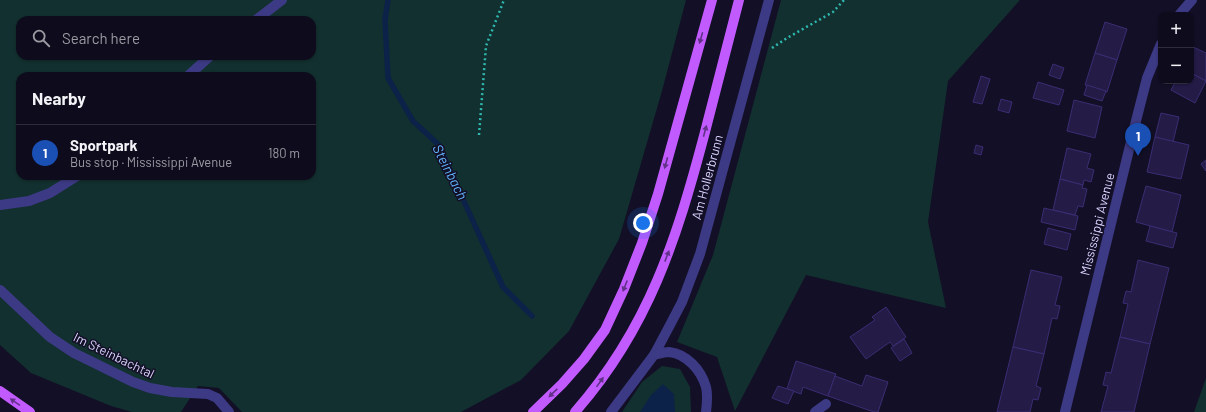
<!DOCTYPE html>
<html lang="en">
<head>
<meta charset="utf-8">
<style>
  :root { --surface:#0e0b1c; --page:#171425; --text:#f1f3f6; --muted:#9b9ba3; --line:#2e2b3b; --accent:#2563eb }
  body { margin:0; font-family:Barlow,sans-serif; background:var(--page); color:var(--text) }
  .controls { position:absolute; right:12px; top:12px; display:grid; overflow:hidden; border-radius:8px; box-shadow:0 1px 3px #0004 }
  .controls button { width:36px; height:36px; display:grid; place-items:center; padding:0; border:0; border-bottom:1px solid var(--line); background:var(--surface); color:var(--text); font:20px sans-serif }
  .you { position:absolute; left:643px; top:223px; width:14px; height:14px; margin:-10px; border:3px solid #fff; border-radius:50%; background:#1a73e8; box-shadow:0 0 0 6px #1a73e833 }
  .badge { display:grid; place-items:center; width:26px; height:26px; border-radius:50%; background:var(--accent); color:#fff; font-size:13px; font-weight:700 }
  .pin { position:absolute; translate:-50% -33px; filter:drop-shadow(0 1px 2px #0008) }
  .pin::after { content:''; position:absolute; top:21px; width:14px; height:12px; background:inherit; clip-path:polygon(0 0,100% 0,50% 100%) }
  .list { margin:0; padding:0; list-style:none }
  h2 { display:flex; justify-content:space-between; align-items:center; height:52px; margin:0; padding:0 16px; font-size:17px }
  h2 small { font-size:13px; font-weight:400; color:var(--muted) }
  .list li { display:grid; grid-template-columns:26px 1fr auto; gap:12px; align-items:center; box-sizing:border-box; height:56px; padding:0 16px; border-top:1px solid var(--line) }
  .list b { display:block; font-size:15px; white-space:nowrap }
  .list p { margin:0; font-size:13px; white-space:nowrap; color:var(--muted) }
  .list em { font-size:13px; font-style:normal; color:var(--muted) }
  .icon { flex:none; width:22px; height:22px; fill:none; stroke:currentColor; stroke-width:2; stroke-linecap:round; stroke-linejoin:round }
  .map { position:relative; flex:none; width:1206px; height:412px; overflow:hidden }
  .search { position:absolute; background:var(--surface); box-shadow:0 1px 3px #0004; left:16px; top:16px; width:300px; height:44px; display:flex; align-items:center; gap:10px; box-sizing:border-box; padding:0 14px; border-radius:12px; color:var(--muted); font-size:15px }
  .panel { position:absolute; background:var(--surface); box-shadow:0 1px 3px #0004; left:16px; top:72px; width:300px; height:108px; border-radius:12px }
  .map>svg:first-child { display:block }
  .green { fill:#12302f; fill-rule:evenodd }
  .water { fill:#0c2248 }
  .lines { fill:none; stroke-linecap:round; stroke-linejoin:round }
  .stream { stroke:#0c2248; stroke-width:5.5 }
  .building { fill:#241b47; stroke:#3b2d73 }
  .path { stroke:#2fb8b0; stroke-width:2.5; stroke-dasharray:2 3; stroke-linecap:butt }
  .minor { stroke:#3d3a85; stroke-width:10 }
  .major { stroke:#c25bff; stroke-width:10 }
  .oneway { fill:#623188 }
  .labels { text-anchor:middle; stroke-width:3; stroke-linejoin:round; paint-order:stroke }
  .street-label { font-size:13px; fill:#d9d4ff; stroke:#130f26 }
  .water-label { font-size:14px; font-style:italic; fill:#62b6ff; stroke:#130f26 }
</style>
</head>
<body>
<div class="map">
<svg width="1206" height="412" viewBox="0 0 1206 412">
  <rect width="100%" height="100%" fill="#130f26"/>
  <g class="green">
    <path d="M 0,0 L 686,0 L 662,91 L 619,239 L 569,331 L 521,380 L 461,412 L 242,412 L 219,388 L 198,386 L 181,412 L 132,412 L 111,406 L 31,373 L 0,345 ZM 20,20 L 312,20 L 312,56 L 20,56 ZM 20,76 L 312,76 L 312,176 L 20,176 Z"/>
    <path d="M 781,0 L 1020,0 L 948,81 L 928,222 L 946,308 L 806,275 L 735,411 L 717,357 L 677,342 L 713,255 Z"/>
    <path d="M 662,366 L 680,369 L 690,387 L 691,412 L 622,412 L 642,382 Z"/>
    <path d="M 1206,378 L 1206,412 L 1194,412 Z"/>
  </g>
  <path class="water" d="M 663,384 L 674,394 L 675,412 L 640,412 L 651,395 Z"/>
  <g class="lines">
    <path class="stream" d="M 388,0 L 385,20 L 388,78 L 413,121 L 439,145 L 462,197 L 503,287 L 532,316"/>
  </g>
  <g class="building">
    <path d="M 1105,22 L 1127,29 L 1117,60 L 1095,53 Z"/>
    <path d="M 1193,47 L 1206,53 L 1206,81 L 1191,73 L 1191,51 Z"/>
    <path d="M 1095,53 L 1117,60 L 1107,92 L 1085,85 Z"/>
    <path d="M 1053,64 L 1064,68 L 1060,79 L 1049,75 Z"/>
    <path d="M 1191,73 L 1206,81 L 1195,103 L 1171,90 L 1176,81 L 1191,81 Z"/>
    <path d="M 981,76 L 990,79 L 982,104 L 973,102 Z"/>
    <path d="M 1038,82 L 1064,90 L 1059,105 L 1033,98 Z"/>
    <path d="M 1087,85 L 1106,91 L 1102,101 L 1084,95 Z"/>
    <path d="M 1001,99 L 1012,102 L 1009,113 L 998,110 Z"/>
    <path d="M 1074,100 L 1102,107 L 1095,138 L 1067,131 Z"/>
    <path d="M 1161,113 L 1179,117 L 1173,142 L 1155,137 Z"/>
    <path d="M 1155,137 L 1189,145 L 1181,179 L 1147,172 Z"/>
    <path d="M 976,145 L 983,147 L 981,155 L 974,153 Z"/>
    <path d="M 1067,148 L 1091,154 L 1087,168 L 1094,170 L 1091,182 L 1084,180 L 1083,185 L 1060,179 Z"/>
    <path d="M 1206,160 L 1206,171 L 1201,164 Z"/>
    <path d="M 1060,179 L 1083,185 L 1082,188 L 1087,189 L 1083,207 L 1078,206 L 1075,215 L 1053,210 Z"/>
    <path d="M 1146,186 L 1181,195 L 1172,232 L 1136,222 Z"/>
    <path d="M 1044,208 L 1078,216 L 1075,230 L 1041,222 Z"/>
    <path d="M 1150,226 L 1177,233 L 1173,248 L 1146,241 Z"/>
    <path d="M 1048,228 L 1071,234 L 1067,250 L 1044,244 Z"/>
    <path d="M 1138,260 L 1169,268 L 1150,344 L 1120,337 L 1128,304 L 1123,303 L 1126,291 L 1131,292 Z"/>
    <path d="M 1031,270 L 1062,277 L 1055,305 L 1060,306 L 1057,319 L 1052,318 L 1044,354 L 1013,347 Z"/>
    <path d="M 886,307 L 906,337 L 893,346 L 890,342 L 866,359 L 850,337 L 875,320 L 872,317 Z"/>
    <path d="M 1120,337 L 1150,344 L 1134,412 L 1101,412 L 1108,386 L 1103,385 L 1106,372 L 1111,373 Z"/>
    <path d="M 904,339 L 912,353 L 900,361 L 891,348 Z"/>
    <path d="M 1013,347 L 1044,354 L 1036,386 L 1041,388 L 1038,400 L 1033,399 L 1030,412 L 997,412 Z"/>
    <path d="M 796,361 L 836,374 L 828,396 L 803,387 L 801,394 L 787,389 Z"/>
    <path d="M 866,375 L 888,382 L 878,412 L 874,412 L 828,396 L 835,376 L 862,386 Z"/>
    <path d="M 778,386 L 794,391 L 788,404 L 772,398 Z"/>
  </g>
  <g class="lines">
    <g class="path">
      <path d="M 772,48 L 787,38 L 833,12 L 844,0"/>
      <path d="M 479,135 L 486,46 L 504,0"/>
    </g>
    <g class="minor">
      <path d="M 1179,15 L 1192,0"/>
      <path d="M 256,20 L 282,0"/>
      <path d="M 188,76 L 210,56"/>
      <path d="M 0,205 L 29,201 L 50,193 L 77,176"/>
      <path d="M 0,290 L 50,337 L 74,353 L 133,382 L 150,388 L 172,392 L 208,394 L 217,398 L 229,412"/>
      <path d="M 654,355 L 670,325 L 682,302 L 700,254 L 769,0"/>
      <path d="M 611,412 L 654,355 C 658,354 664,352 669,352 C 687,354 701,370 706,387 C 708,395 707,404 706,412"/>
      <path d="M 815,412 L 826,404"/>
      <path d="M 1065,412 L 1137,117 L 1147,78 L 1161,44"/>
    </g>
    <g class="major">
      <path d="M 0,391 L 30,412"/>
      <path d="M 533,412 L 562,384 L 584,359 L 605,330 L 624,289 L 642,243 L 658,194 L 712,0"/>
      <path d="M 575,412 C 649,328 677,238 705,132 C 716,88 728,44 739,0"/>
    </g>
  </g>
  <defs><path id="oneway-solid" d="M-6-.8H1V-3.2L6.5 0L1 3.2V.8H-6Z"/></defs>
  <g class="oneway">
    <use href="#oneway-solid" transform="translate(701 38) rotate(106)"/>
    <use href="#oneway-solid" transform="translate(705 131) rotate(-75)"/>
    <use href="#oneway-solid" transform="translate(666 163) rotate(105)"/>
    <use href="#oneway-solid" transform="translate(667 256) rotate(-69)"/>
    <use href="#oneway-solid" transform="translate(625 286) rotate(112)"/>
    <use href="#oneway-solid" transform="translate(600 382) rotate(-54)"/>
    <use href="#oneway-solid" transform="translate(553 393) rotate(136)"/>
    <use href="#oneway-solid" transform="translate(15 402) rotate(-146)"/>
  </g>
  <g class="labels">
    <g class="street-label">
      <text transform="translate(707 177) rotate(-75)" y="5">Am Hollerbrunn</text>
      <text transform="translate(1097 224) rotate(-76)" y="5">Mississippi Avenue</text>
      <text transform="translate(114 355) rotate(26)" y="5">Im Steinbachtal</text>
    </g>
    <g class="water-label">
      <text transform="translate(450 172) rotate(63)" y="5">Steinbach</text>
    </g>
  </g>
</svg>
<div class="controls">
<button>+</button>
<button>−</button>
</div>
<div class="you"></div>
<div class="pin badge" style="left:1138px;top:156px;background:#1a4fb4">1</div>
<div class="search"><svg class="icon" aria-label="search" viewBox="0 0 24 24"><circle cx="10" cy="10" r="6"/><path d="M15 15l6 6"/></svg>Search here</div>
<section class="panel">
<h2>Nearby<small></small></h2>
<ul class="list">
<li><span class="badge" style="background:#1a4fb4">1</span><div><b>Sportpark</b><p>Bus stop · Mississippi Avenue</p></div><em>180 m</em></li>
</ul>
</section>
</div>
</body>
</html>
